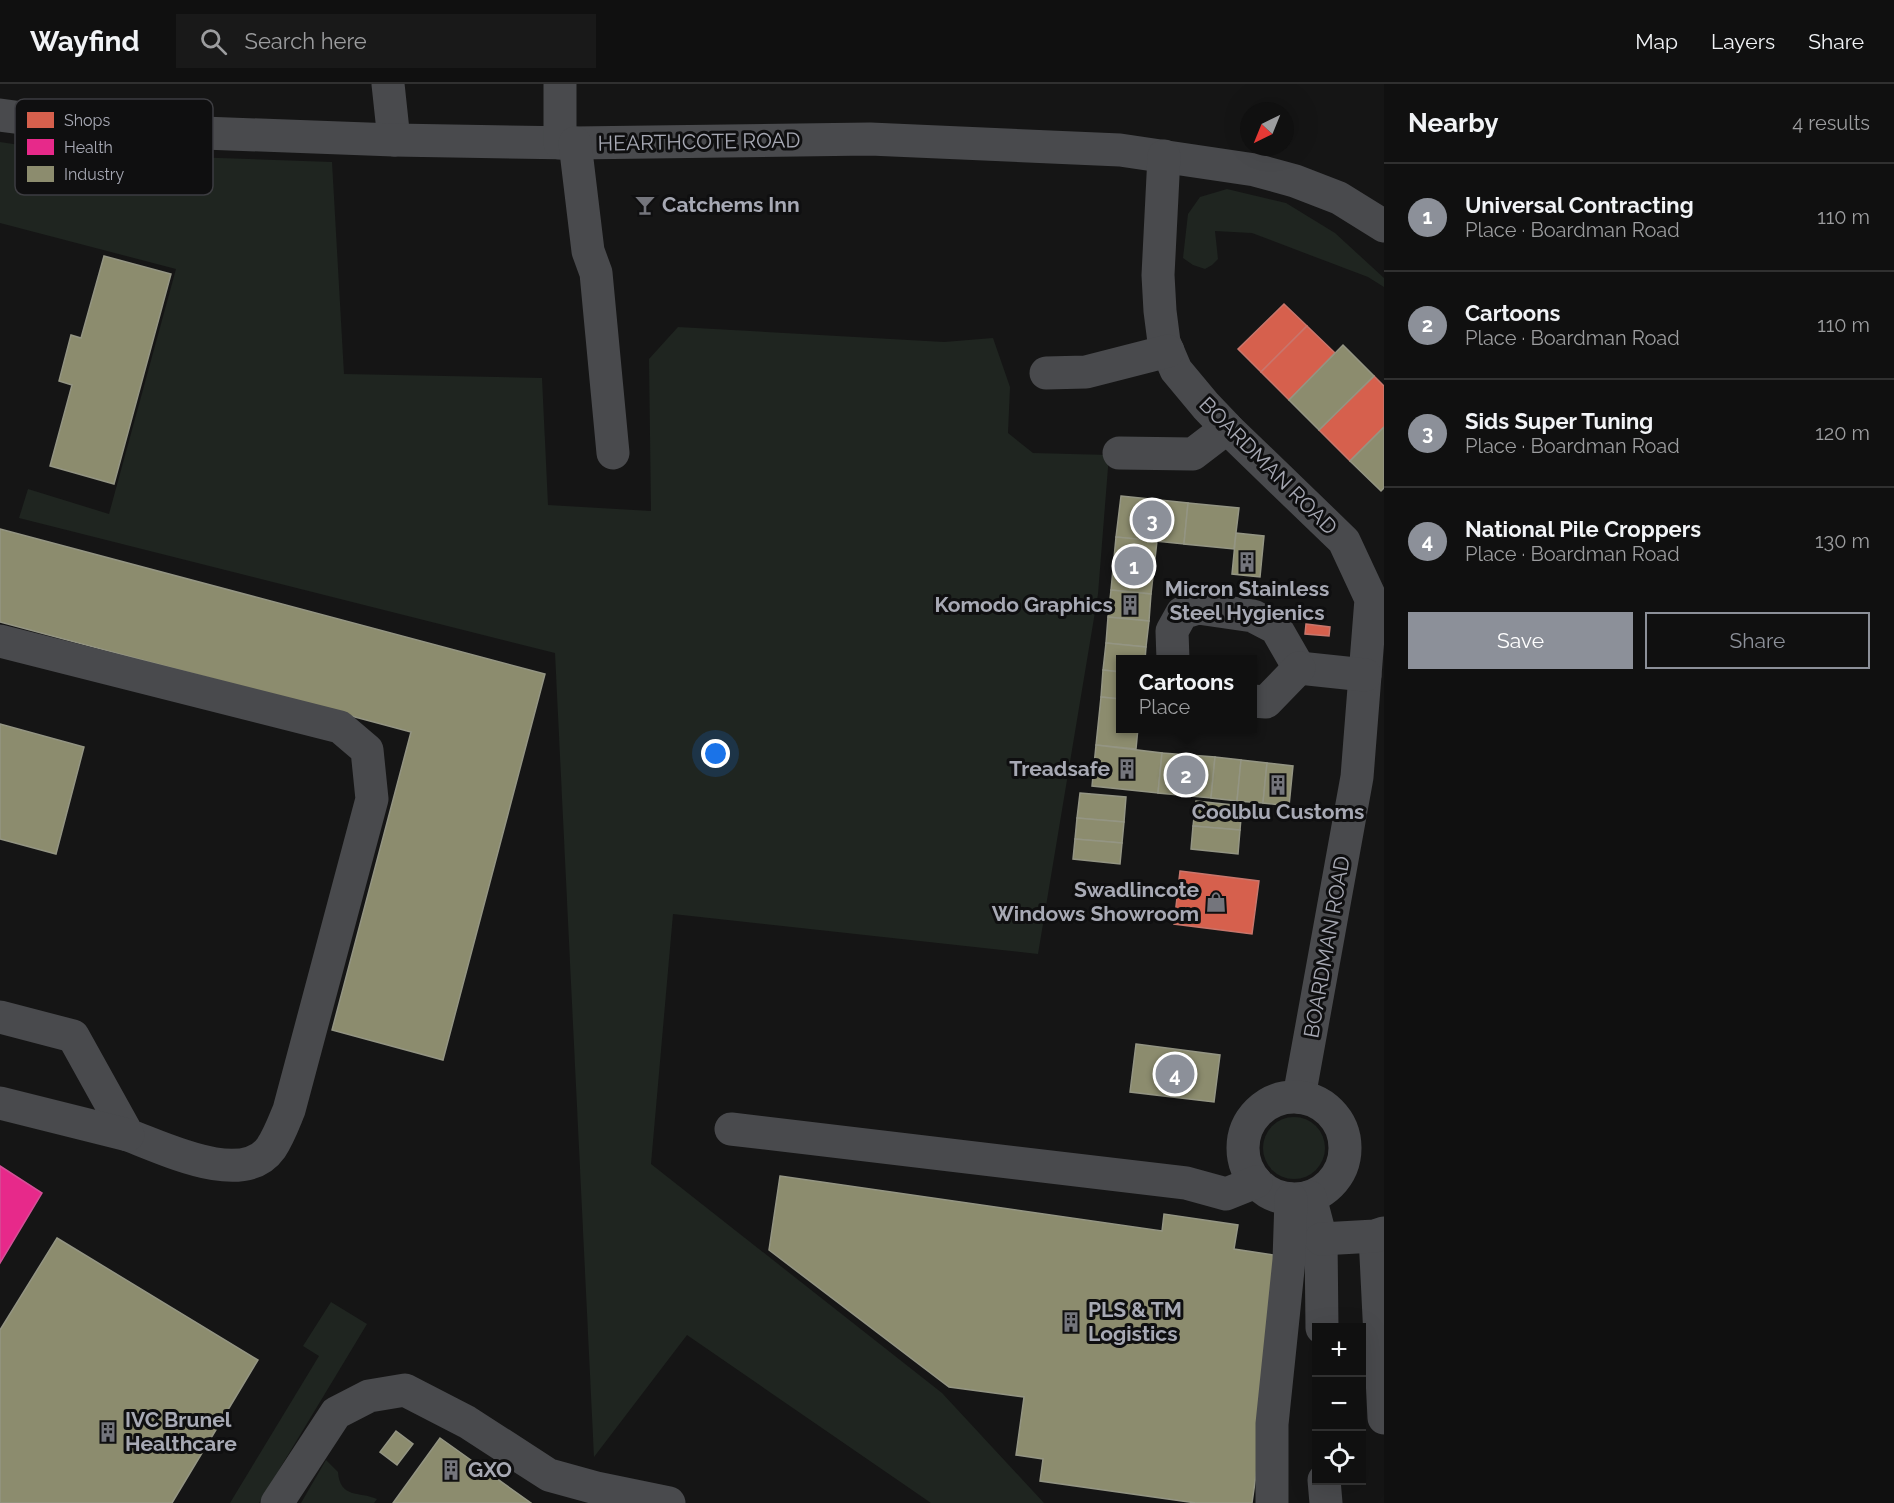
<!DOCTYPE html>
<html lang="en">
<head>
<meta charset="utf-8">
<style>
  :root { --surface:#101010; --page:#191919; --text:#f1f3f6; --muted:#9c9d9f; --line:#303030; --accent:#8c9099 }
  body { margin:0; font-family:Raleway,sans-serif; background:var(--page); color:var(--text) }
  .controls { position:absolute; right:18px; bottom:18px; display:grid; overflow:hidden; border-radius:0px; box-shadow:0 6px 24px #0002 }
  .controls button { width:54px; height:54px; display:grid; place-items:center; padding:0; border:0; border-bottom:2px solid var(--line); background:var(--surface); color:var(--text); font:30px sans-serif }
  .compass { position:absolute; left:1240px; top:18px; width:54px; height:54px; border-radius:50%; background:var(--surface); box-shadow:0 6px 24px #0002; rotate:223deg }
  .you { position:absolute; left:716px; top:670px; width:21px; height:21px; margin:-15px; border:4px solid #fff; border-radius:50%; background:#1a73e8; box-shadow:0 0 0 9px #1a73e833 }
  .badge { display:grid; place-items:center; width:39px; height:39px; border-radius:50%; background:var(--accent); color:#fff; font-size:20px; font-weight:700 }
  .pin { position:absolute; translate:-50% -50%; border:3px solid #fff; box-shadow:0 2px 6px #0006 }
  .popup { position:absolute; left:1116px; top:571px; width:141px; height:78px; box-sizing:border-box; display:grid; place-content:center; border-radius:0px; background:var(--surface); filter:drop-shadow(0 2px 4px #0005); font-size:20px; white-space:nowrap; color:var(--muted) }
  .popup b { font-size:22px; color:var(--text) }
  .popup::after { content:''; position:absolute; left:50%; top:100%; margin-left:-12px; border:12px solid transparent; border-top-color:var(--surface) }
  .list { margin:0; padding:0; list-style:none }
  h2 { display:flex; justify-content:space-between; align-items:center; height:78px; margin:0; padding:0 24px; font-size:26px }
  h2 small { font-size:20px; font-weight:400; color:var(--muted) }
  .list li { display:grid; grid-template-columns:39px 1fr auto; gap:18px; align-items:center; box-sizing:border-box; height:108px; padding:0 24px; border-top:2px solid var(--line) }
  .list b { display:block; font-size:22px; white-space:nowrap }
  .list p { margin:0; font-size:20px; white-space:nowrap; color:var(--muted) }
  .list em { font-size:20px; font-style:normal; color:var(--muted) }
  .actions { display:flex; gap:12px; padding:18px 24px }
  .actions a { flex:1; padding:14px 0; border:2px solid var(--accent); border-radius:0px; text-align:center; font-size:21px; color:var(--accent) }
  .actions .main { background:var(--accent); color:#fff }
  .icon { flex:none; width:33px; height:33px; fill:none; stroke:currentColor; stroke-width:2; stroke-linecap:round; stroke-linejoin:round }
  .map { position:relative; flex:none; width:1384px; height:1419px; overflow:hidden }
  header { display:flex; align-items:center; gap:36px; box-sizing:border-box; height:84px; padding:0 30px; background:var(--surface); border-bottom:2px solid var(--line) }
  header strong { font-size:28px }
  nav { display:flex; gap:33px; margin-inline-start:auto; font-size:21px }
  .search { width:420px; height:54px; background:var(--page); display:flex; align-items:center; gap:15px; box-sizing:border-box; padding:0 21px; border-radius:0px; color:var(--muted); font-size:22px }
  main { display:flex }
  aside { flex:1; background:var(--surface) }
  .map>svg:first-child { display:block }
  .green { fill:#1f2520 }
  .shops { fill:#d6604d; stroke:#c8766c; stroke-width:1.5 }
  .health { fill:#e7298a; stroke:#d44f97; stroke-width:1.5 }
  .industry { fill:#8c8c6e; stroke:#949583; stroke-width:1.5 }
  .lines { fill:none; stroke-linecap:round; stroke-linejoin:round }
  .minor { stroke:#494a4d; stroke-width:33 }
  .labels { text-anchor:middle; stroke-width:6; stroke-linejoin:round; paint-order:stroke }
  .street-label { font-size:21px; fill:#a7a9b4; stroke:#0f0f10 }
  .poi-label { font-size:21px; font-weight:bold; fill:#a7a9b4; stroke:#0f0f10; text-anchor:start }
  .key { fill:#0f0f10; stroke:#3d3d41; stroke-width:1.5 }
  .key-label { font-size:16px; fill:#a7a9b4 }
</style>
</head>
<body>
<header>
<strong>Wayfind</strong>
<div class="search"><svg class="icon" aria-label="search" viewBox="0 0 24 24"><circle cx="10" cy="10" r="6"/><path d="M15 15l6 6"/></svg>Search here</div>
<nav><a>Map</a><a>Layers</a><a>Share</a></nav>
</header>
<main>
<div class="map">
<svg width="1384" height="1419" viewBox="0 0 1384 1419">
  <rect width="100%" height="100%" fill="#151515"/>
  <g class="green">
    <path d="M 0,58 L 73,69 L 332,78 L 344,290 L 542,294 L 548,421 L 651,427 L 649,275 L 678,243 L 944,258 L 993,254 L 1010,303 L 1008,349 L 1033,369 L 1109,371 L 1098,510 L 1038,870 L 673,830 L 651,1080 L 942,1309 L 1044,1419 L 931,1419 L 687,1251 L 594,1373 L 555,569 L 19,434 L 28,405 L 109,430 L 176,185 L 0,139 Z"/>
    <path d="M 1227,105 L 1286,119 L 1335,149 L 1384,194 L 1384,203 L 1368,193 L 1252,149 L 1215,147 L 1218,175 L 1212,181 L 1205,185 L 1193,181 L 1183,174 L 1188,130 L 1200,113 Z"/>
    <circle cx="1294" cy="1064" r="31"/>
    <path d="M 331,1218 L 367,1240 L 259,1419 L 230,1419 L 319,1272 L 303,1262 Z"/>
    <path d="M 326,1376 L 338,1388 C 340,1415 359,1407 377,1415 L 374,1419 L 301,1419 Z"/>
  </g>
  <g class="shops">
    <path d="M 1284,220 L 1307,242 L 1261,288 L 1238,265 Z"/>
    <path d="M 1307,242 L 1335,269 L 1289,316 L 1261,288 Z"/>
    <path d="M 1374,292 L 1384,302 L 1384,343 L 1350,377 L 1319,346 Z"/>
    <path d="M 1306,540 L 1330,543 L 1329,552 L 1305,550 Z"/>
    <path d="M 1180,787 L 1259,797 L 1252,850 L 1174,840 Z"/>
  </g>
  <path class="health" d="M 0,1082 L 42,1109 L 0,1179 Z"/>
  <g class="industry">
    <path d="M 104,172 L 171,190 L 114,400 L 50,382 L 72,301 L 59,297 L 71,251 L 81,254 Z"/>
    <path d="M 1343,261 L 1374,292 L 1319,346 L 1289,316 Z"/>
    <path d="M 1384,343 L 1384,404 L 1381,407 L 1350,377 Z"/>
    <path d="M 1121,412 L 1188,419 L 1184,460 L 1116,453 Z"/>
    <path d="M 1188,419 L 1239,424 L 1234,465 L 1184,460 Z"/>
    <path d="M 0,445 L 545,590 L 443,976 L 332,946 L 411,648 L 0,538 Z"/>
    <path d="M 1236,449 L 1264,452 L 1260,493 L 1232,490 Z"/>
    <path d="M 1116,453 L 1157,457 L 1151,510 L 1111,506 Z"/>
    <path d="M 1111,506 L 1151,510 L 1149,537 L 1108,533 Z"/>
    <path d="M 1108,533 L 1149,537 L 1146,563 L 1106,559 Z"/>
    <path d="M 1106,559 L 1146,563 L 1145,576 L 1120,576 L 1120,588 L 1103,586 Z"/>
    <path d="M 1103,586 L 1120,588 L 1120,615 L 1101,613 Z"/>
    <path d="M 1101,613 L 1120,615 L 1120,644 L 1138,644 L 1136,665 L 1096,661 Z"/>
    <path d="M 0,640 L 84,663 L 56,770 L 0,755 Z"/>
    <path d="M 1096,661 L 1162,669 L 1158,709 L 1092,702 Z"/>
    <path d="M 1162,669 L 1215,673 L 1211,714 L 1158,709 Z"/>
    <path d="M 1215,673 L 1241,676 L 1237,717 L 1211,714 Z"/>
    <path d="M 1241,676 L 1267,679 L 1263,719 L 1237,717 Z"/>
    <path d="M 1267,679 L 1293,682 L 1289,722 L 1263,719 Z"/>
    <path d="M 1080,709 L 1126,713 L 1124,738 L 1077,734 Z"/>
    <path d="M 1196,717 L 1242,722 L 1240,746 L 1193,742 Z"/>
    <path d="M 1077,734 L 1124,738 L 1122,759 L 1075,755 Z"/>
    <path d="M 1193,742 L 1240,746 L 1238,770 L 1191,765 Z"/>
    <path d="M 1075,755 L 1122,759 L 1120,780 L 1073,775 Z"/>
    <path d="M 1136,960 L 1220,971 L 1214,1018 L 1130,1008 Z"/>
    <path d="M 780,1092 L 1162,1147 L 1164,1130 L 1238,1141 L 1234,1165 L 1287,1173 L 1252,1419 L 1196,1419 L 1040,1397 L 1043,1375 L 1016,1371 L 1024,1313 L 949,1303 L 769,1166 Z"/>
    <path d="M 57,1154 L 258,1276 L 172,1419 L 0,1419 L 0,1246 Z"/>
    <path d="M 396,1347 L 413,1360 L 397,1381 L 380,1368 Z"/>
    <path d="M 440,1354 L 531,1419 L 393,1419 Z"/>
  </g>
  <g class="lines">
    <g class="minor">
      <path d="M 388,0 L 394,56"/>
      <path d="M 0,31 L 45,37 L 150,47 L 394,56 L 575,59 L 870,55 L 1120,66 L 1255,86 L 1295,97 L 1339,114 L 1384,142"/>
      <path d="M 560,59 L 560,0"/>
      <path d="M 575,59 L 588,167 L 596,189 L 613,369"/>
      <path d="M 1164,72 L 1158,191 L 1160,227 L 1164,258 L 1176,286 L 1206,322 L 1227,344 L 1344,457 L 1371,515 L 1357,693 L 1299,1013"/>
      <path d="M 1046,289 L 1086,288 L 1168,267"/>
      <path d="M 1119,369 L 1193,370 L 1227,344"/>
      <path d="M 0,557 L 340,643 L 367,666 L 372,715 L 289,1026 C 284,1038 279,1052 271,1064 C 243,1104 164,1064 128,1051 L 73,952 L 0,933"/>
      <path d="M 1173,576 L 1172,547 L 1182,529 L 1198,524 L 1253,532 L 1276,544 L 1299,584"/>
      <path d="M 1299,584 L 1365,591"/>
      <path d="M 1252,617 L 1266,618 L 1299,584"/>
      <circle cx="1294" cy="1064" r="51"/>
      <path d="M 0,1019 L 128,1051"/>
      <path d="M 731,1045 L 1186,1099 L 1226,1110 L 1256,1098"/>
      <path d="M 1310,1113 L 1321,1155 L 1322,1244"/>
      <path d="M 1375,1152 L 1384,1334"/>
      <path d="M 1321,1155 L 1375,1152 L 1384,1149"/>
      <path d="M 1324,1396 L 1326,1419"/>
      <path d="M 277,1419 L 336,1329 L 369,1312 L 405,1306 L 467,1338 L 549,1391 L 596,1404 L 669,1419"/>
      <path d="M 1272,1419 L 1272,1340 L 1289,1176 L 1291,1115"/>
    </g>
  </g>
  <defs>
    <g id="bar-bare" transform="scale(1.62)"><path d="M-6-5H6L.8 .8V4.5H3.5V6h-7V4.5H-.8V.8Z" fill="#74757c" stroke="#0f0f10" stroke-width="2.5" paint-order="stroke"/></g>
    <g id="building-bare" transform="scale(1.62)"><path d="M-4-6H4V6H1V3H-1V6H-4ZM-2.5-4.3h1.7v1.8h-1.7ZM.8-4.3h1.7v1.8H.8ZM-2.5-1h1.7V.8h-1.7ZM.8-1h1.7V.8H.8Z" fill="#74757c" stroke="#0f0f10" stroke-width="2.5" paint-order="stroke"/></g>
    <g id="shop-bare" transform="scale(1.62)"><path d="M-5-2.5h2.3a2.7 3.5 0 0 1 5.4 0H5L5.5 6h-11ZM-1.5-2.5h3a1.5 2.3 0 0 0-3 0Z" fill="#74757c" stroke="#0f0f10" stroke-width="2.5" paint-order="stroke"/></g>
  </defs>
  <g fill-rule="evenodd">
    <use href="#bar-bare" x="645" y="121"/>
    <use href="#building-bare" x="1247" y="478"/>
    <use href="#building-bare" x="1130" y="521"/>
    <use href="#building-bare" x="1127" y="685"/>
    <use href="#building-bare" x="1278" y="701"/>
    <use href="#shop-bare" x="1216" y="818"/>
    <use href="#building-bare" x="1071" y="1238"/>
    <use href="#building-bare" x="108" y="1348"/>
    <use href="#building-bare" x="451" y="1386"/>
  </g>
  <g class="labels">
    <g class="street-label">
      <text transform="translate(699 58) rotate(-1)" y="7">HEARTHCOTE ROAD</text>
      <text transform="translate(1268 382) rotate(45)" y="7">BOARDMAN ROAD</text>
      <text transform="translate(1327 863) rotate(-80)" y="7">BOARDMAN ROAD</text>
    </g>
    <g class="poi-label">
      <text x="662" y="128">Catchems Inn</text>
      <text x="1247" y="512" text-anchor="middle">Micron Stainless<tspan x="1247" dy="24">Steel Hygienics</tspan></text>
      <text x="1113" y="528" text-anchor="end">Komodo Graphics</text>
      <text x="1110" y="692" text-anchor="end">Treadsafe</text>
      <text x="1278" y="735" text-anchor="middle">Coolblu Customs</text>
      <text x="1199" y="813" text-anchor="end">Swadlincote<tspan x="1199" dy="24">Windows Showroom</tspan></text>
      <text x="1088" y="1233">PLS &amp; TM<tspan x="1088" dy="24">Logistics</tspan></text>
      <text x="125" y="1343">IVC Brunel<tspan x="125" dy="24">Healthcare</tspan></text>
      <text x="468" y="1393">GXO</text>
    </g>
  </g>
  <rect x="15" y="15" width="198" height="96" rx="9" class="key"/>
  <rect x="27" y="28" width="27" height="16" fill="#d6604d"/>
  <rect x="27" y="55" width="27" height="16" fill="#e7298a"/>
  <rect x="27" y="82" width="27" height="16" fill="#8c8c6e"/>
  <g class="key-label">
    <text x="64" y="42">Shops</text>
    <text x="64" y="69">Health</text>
    <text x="64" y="96">Industry</text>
  </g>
</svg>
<div class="controls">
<button>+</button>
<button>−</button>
<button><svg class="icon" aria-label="locate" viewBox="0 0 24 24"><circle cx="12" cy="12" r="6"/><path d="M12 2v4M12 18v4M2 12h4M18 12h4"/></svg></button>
</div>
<svg class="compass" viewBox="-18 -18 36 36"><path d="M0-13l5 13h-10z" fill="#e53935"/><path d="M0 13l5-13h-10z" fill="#9c9d9f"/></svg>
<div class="you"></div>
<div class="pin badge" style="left:1134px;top:482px">1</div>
<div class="pin badge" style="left:1186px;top:691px">2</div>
<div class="popup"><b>Cartoons</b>Place</div>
<div class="pin badge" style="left:1152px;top:436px">3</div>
<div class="pin badge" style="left:1175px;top:990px">4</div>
</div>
<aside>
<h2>Nearby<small>4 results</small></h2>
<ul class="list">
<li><span class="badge">1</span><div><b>Universal Contracting</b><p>Place · Boardman Road</p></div><em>110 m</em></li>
<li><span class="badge">2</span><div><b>Cartoons</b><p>Place · Boardman Road</p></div><em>110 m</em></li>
<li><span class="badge">3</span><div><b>Sids Super Tuning</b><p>Place · Boardman Road</p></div><em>120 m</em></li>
<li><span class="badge">4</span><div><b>National Pile Croppers</b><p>Place · Boardman Road</p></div><em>130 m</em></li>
</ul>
<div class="actions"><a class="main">Save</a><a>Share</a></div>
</aside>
</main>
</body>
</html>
